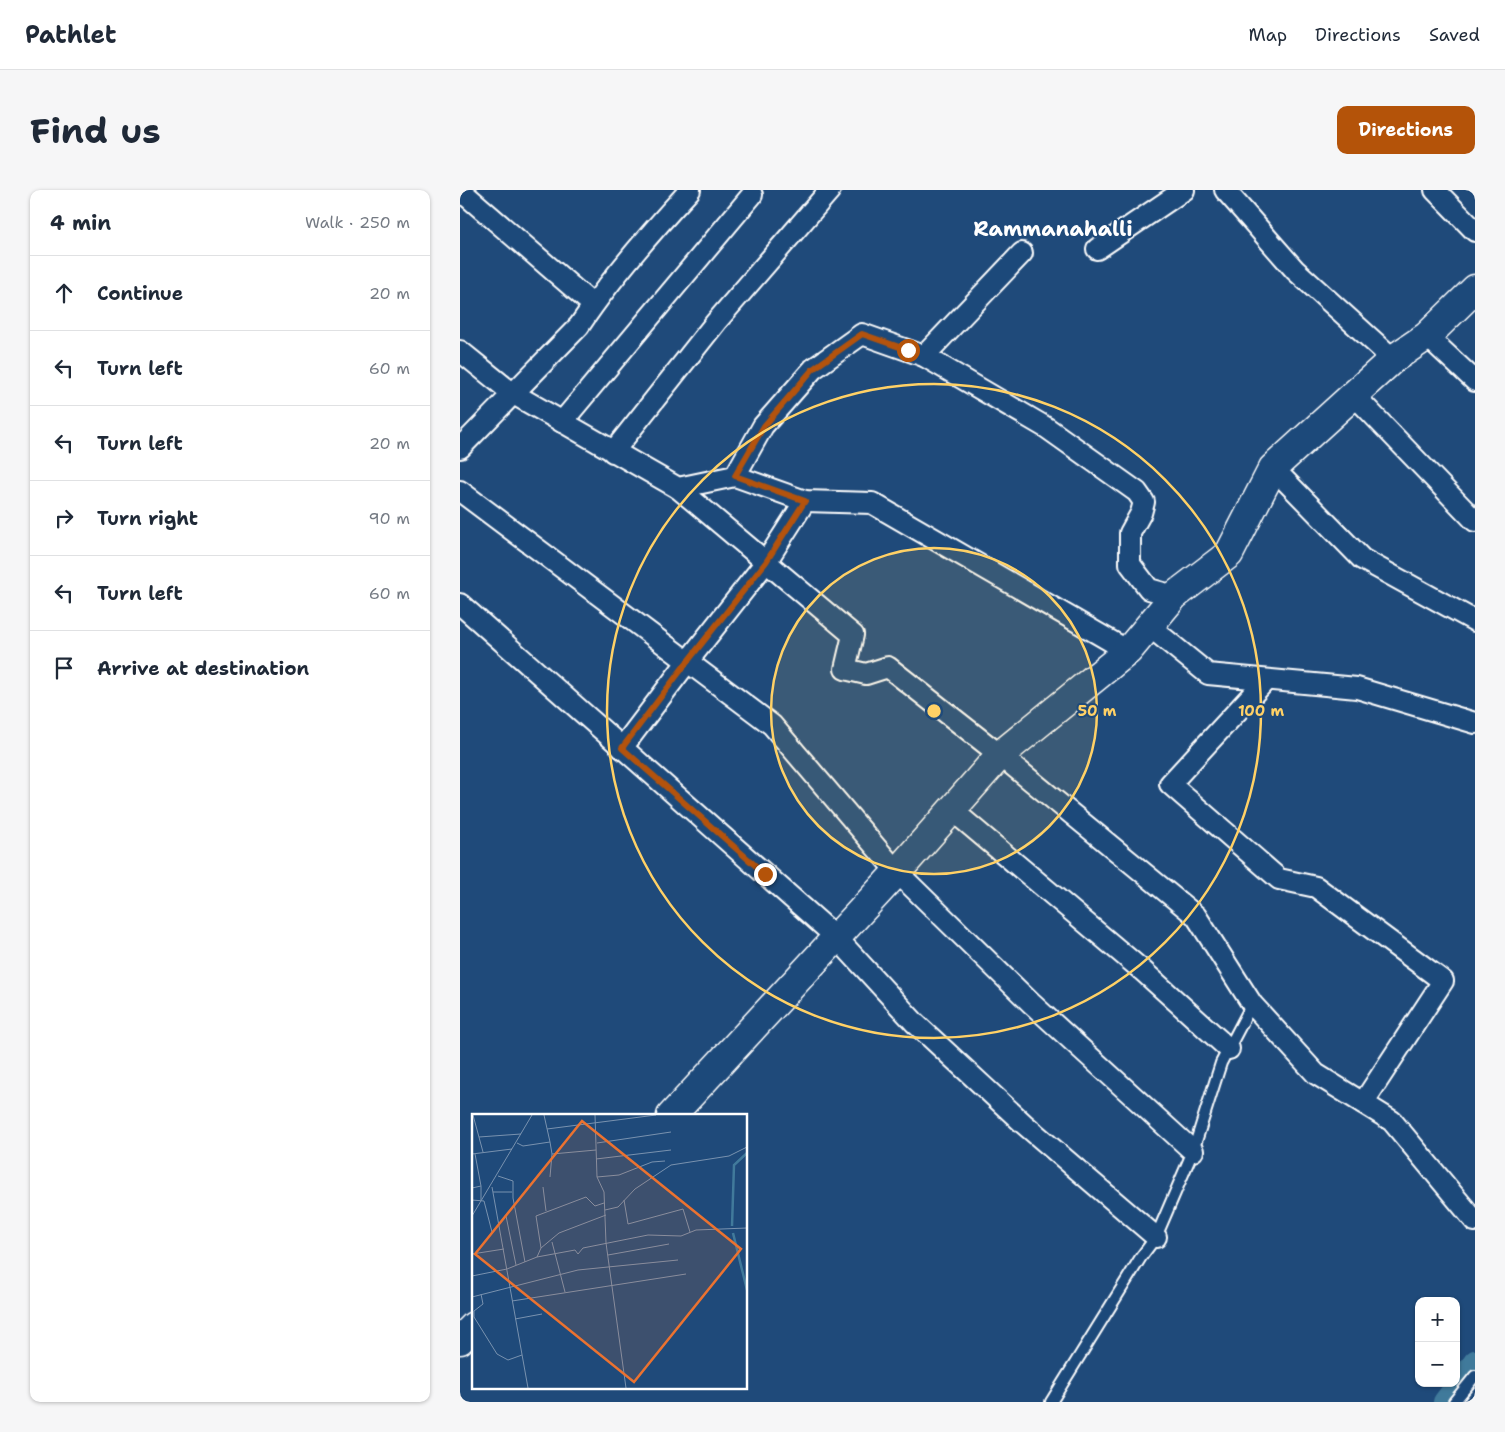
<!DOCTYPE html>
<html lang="en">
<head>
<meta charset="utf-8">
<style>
  :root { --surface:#fff; --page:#f6f6f7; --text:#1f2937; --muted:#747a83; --line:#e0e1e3; --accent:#b45309 }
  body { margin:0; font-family:"Shantell Sans",sans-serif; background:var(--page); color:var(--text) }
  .controls { position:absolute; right:15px; bottom:15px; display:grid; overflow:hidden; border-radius:10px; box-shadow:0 1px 4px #0004 }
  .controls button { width:45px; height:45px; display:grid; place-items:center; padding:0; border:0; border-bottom:1px solid var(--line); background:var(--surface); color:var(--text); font:25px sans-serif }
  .stop { position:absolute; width:15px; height:15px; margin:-11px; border:4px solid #b45309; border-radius:50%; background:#fff }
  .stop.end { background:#b45309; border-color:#fff; box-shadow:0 1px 5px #0008 }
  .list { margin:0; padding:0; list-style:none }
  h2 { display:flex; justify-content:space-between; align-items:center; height:65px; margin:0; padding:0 20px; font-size:21px }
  h2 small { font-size:16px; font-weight:400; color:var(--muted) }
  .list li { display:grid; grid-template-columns:32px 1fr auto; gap:15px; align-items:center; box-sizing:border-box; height:75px; padding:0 20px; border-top:1px solid var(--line) }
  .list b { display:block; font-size:19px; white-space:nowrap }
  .list em { font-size:16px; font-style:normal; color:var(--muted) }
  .icon { flex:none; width:28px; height:28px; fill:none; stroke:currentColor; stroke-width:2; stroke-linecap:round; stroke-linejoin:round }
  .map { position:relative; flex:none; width:1015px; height:1212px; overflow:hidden; border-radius:10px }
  header { display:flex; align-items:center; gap:30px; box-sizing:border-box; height:70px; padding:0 25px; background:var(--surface); border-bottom:1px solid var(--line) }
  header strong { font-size:24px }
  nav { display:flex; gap:28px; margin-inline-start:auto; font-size:18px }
  .intro { display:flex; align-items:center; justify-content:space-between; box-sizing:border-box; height:120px; padding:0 30px }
  h1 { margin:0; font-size:35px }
  .button { padding:12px 22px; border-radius:10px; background:var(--accent); color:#fff; font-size:18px; font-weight:700 }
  main { display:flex; gap:30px; padding:0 30px }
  aside { flex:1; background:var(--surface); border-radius:10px; box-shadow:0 1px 4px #0004 }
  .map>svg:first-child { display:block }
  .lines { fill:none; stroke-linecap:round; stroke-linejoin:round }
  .canal { stroke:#417a9b; stroke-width:22 }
  .lane-casing { stroke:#fff; stroke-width:14 }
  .street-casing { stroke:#fff; stroke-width:24 }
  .secondary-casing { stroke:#fff; stroke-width:31 }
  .lane { stroke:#1f4a7a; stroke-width:10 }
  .street { stroke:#1f4a7a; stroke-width:20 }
  .secondary { stroke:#1f4a7a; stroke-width:28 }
  .route { stroke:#b45309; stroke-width:6 }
  .ring { fill:none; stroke:#ffd166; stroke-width:2.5 }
  .labels { text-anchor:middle; stroke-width:4; stroke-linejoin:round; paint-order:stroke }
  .quarter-label { font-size:21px; font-weight:bold; fill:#fff; stroke:#1f4a7a }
  .inset-river { fill:none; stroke:#417a9b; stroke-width:2.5 }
  .inset-road { fill:none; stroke:#7992af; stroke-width:1 }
  .view { fill:#eb7230; fill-opacity:0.15; stroke:#eb7230; stroke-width:2.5 }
  .inset-edge { fill:none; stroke:#fff; stroke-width:2.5 }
  .centre { fill:#ffd166; stroke:#1f4a7a; stroke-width:2.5 }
  .ring-label { font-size:15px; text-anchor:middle; font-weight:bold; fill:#ffd166; stroke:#1f4a7a; stroke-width:4; stroke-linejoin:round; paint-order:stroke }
</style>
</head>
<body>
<header>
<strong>Pathlet</strong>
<nav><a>Map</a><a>Directions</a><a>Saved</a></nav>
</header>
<div class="intro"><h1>Find us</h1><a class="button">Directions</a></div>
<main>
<aside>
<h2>4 min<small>Walk · 250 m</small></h2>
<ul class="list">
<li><svg class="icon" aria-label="ahead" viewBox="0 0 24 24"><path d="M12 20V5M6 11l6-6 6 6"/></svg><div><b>Continue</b></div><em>20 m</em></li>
<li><svg class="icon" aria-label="left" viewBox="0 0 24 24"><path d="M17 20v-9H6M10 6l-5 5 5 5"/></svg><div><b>Turn left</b></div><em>60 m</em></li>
<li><svg class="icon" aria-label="left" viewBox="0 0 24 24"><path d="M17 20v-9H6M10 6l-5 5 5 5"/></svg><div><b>Turn left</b></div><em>20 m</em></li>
<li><svg class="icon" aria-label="right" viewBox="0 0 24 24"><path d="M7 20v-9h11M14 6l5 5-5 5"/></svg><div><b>Turn right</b></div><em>90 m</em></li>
<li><svg class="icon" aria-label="left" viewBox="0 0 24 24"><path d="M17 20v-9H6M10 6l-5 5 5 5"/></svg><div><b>Turn left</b></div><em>60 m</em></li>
<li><svg class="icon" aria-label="arrive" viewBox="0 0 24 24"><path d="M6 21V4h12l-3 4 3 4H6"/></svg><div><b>Arrive at destination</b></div></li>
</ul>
</aside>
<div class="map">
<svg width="1015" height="1212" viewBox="0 0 1015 1212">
  <rect width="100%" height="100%" fill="#1f4a7a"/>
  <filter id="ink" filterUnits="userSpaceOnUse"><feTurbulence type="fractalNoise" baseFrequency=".02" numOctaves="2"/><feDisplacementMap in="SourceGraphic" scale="10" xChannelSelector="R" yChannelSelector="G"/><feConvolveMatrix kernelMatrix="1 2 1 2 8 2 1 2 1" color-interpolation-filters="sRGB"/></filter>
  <g filter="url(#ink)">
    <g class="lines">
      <path class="canal" d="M 984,1212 L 1015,1171"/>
      <g class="lane-casing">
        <g id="lane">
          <path d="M 591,1212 L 681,1067 L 696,1047 L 733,961 L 761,873 L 792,814"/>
          <path d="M 994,1212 L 1015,1186"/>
        </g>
      </g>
      <g class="street-casing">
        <g id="street">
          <path d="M 0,0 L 133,115"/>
          <path d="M 765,0 L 835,80 L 933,169"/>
          <path d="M 975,0 L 1015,41"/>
          <path d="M 637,59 L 724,0"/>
          <path d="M 967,146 L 1015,191"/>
          <path d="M 0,161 L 52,203 L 218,298 L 275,286 L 345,311 L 412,313 L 668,461"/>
          <path d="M 464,166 L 562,63"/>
          <path d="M 894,205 L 1015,331"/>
          <path d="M 102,232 L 292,5"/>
          <path d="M 0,258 L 119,136 C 151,88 191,42 230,0"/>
          <path d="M 153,262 L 256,132 L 370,0"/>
          <path d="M 813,278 L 902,369 L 1015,431"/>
          <path d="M 275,286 L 303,236 L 353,179 L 402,144 L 464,166 L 587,238 L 677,302 L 684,312 L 681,323 L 670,343 L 670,374 L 689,399 L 714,406"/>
          <path d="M 218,298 L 393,445 L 385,479 L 406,484 L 428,477 L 540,565 L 736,726 L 792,814 L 856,884 L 932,931 L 1015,1031"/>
          <path d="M 0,301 L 312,535 L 437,682 L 571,813 L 733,961"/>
          <path d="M 0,414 L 376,747 L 455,833 L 564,934 L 696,1047"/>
          <path d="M 689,436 L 748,484 L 897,498 L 1015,533"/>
          <path d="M 806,490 L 710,594 L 819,689 L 856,697 L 983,791 L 903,913"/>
          <path d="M 162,558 L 228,471 L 306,372 L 345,311"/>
          <path d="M 492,620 L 683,781 L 769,859"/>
        </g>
      </g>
      <g class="secondary-casing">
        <g id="secondary">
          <path d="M 211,926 L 437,682 L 540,565 L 668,461 L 714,406 L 769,364 L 813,278 L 933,169 L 967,146 L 1015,99"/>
          <path d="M 0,1150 L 14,1136"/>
        </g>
      </g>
      <use href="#lane" class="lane"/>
      <use href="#street" class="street"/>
      <use href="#secondary" class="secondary"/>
    </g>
  </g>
  <g class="lines" filter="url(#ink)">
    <path class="route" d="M 305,684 L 162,558 L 228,471 L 306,372 L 345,311 L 275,286 L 304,236 L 353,179 L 402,144 L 448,160"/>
  </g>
  <circle cx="474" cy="521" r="163" fill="#ffd166" fill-opacity=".12"/>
  <g class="ring">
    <circle cx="474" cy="521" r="163"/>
    <circle cx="474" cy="521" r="327"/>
  </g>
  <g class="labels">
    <g class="quarter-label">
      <text x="593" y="46">Rammanahalli</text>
    </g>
  </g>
  <g transform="translate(12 924)">
    <rect width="275" height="275" fill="#1f4a7a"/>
    <path class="inset-river" d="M 260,112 L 262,51 L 275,39M 261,119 L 275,176"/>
    <path class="inset-road" d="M 1,1 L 11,38M 72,1 L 78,28M 123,1 L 125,63 L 132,78 L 134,129 L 154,274M 75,15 L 184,1M 7,23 L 49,20M 45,29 L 51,32 L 78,28 L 80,40 L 124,36M 125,29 L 199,18M 0,40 L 40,35M 3,40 L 9,72M 124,45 L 199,36M 26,62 L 41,67 L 41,84 L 53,148M 78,63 L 80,40M 125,63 L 147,61 L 180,48 L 193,47M 20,73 L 56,274M 71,73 L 74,97M 0,74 L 9,72 L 9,86M 21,78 L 40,78M 0,86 L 12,87 L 20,118M 152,86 L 156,110 L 211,95 L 218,118M 133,96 L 146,93 L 163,75 L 199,51 L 257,42 L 275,33M 0,102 L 60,1M 34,102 L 44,151M 80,128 L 93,178M 69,134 L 64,102 L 114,83 L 123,92 L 132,89M 0,140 L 32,135M 136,141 L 197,130M 65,143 L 103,136 L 106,140 L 111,134 L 176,121 L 209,122 L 224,116 L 275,114M 0,162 L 35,155 L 65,143 L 69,134 L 87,119 L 134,101M 9,180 L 11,190 L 2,197 L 2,203 L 25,240 L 36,246 L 50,241M 0,183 L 106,156 L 206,146M 40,187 L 214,160M 43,205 L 70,200"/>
    <path class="view" d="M 110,7 L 269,135 L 162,268 L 3,140 Z"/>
    <rect width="275" height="275" class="inset-edge"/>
  </g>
  <circle cx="474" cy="521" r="8" class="centre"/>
  <g class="ring-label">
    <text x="637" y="526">50 m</text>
    <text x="801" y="526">100 m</text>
  </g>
</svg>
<div class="controls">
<button>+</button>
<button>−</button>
</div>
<div class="stop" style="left:448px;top:160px"></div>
<div class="stop end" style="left:305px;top:684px"></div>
</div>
</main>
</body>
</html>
